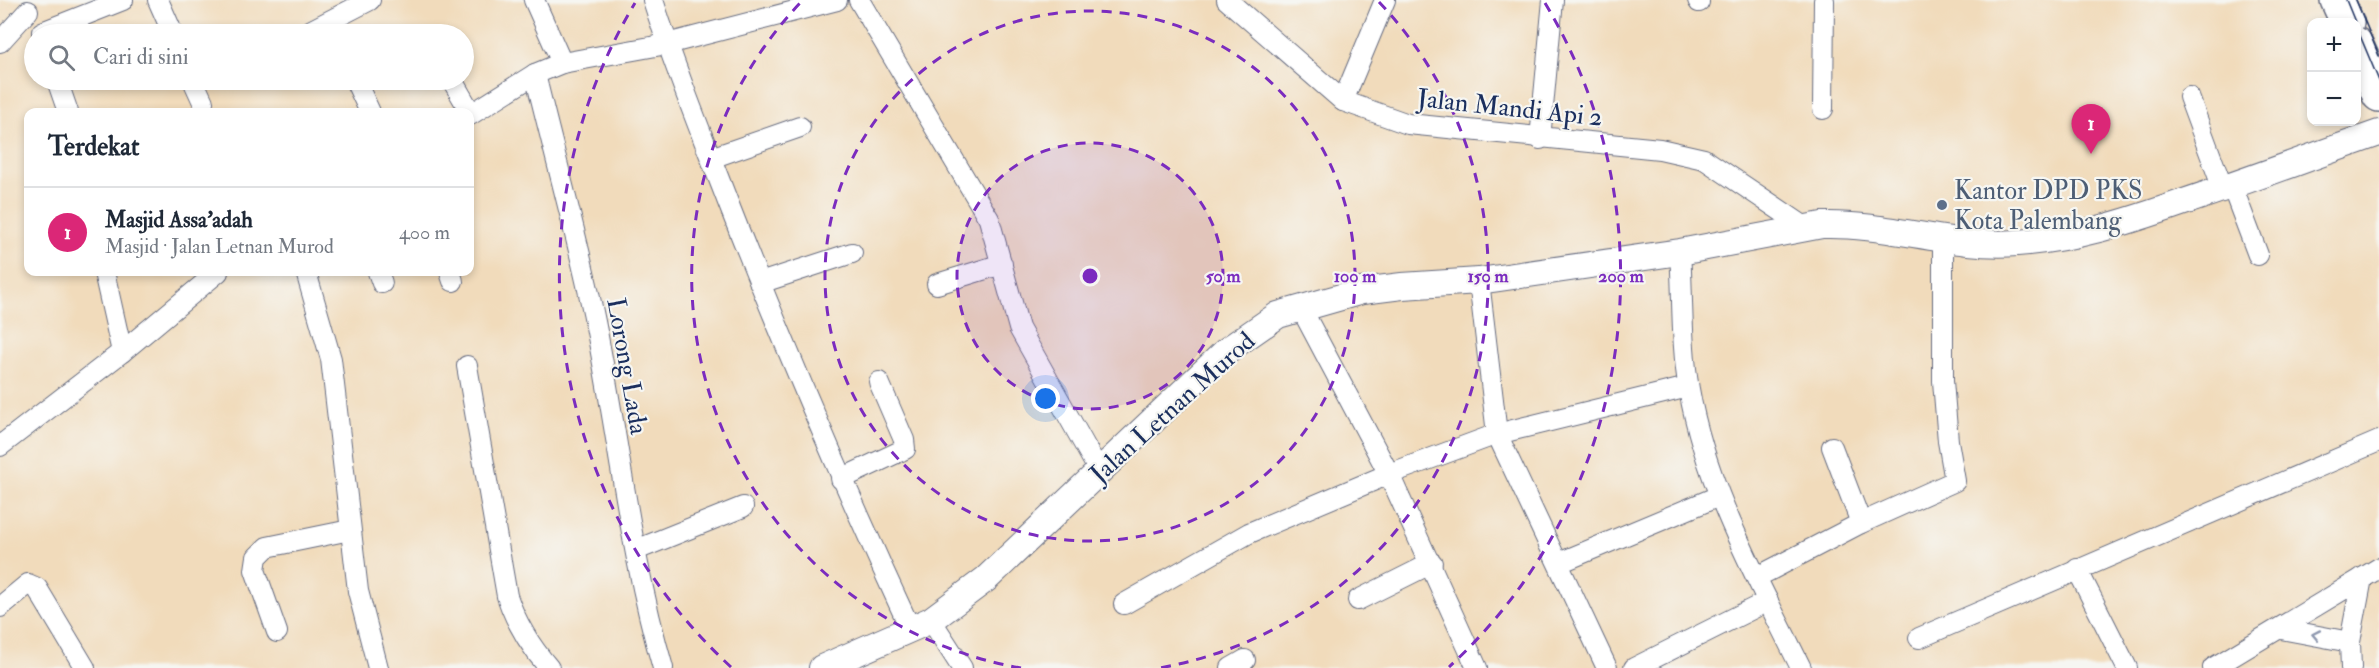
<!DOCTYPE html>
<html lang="id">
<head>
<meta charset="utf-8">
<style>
  :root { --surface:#fff; --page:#f6f6f7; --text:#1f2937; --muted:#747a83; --line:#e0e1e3; --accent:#db2777 }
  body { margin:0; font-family:"IM FELL Double Pica",serif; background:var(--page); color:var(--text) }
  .controls { position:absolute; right:18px; top:18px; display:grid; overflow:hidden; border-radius:12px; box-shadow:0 3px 9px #0003 }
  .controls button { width:54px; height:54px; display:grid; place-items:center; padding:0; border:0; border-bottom:2px solid var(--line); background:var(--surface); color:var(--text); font:30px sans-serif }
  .you { position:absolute; left:1046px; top:399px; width:21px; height:21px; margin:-15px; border:4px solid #fff; border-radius:50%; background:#1a73e8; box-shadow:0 0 0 9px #1a73e833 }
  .badge { display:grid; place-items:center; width:39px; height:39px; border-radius:50%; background:var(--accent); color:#fff; font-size:20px; font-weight:700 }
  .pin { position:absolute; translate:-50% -50px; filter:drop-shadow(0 2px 3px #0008) }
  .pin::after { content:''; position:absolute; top:32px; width:21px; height:18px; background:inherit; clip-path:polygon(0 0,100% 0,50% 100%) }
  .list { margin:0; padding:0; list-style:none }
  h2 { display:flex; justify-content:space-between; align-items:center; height:78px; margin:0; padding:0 24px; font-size:26px }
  h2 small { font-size:20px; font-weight:400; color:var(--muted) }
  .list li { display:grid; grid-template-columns:39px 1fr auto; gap:18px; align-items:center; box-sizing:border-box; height:90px; padding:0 24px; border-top:2px solid var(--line) }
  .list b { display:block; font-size:22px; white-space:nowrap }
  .list p { margin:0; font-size:20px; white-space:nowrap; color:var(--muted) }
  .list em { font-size:20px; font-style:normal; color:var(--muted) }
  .icon { flex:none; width:33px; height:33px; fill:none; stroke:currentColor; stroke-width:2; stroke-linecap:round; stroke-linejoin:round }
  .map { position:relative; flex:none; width:2379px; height:668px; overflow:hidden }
  .search { position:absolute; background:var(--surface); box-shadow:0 3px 9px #0003; left:24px; top:24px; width:450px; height:66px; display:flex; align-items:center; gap:15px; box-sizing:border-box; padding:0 21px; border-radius:33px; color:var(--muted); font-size:22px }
  .panel { position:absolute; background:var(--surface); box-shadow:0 3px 9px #0003; left:24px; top:108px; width:450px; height:168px; border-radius:12px }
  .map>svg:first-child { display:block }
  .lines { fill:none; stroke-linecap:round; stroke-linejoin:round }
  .minor-casing { stroke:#666b7f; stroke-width:22 }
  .tertiary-casing { stroke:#666b7f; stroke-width:28 }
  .trunk-casing { stroke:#666b7f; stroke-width:36 }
  .minor { stroke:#fff; stroke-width:20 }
  .tertiary { stroke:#fff; stroke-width:26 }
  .trunk { stroke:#fff; stroke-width:33 }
  .tram { stroke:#1b2f5e; stroke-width:1.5 }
  .oneway { stroke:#8d97ae }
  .ring { fill:none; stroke:#7b2cbf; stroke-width:3; stroke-dasharray:10 8 }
  .service-dot { fill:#5c6f8a; stroke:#f6f6f2; stroke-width:2 }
  .labels { text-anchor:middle; stroke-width:4.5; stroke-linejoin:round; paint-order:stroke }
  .street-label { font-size:26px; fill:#1b2f5e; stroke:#f6f6f2 }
  .service-label { font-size:26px; fill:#4e5e75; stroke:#f6f6f2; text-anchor:start }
  .centre { fill:#7b2cbf; stroke:#f6f6f2; stroke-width:3 }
  .ring-label { font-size:18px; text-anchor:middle; font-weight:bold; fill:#7b2cbf; stroke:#f6f6f2; stroke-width:4.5; stroke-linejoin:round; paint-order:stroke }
</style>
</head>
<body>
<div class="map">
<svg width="2379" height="668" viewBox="0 0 2379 668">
  <rect width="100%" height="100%" fill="#f6f6f2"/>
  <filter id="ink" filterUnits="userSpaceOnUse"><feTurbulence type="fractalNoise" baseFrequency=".0167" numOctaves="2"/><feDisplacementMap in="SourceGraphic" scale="12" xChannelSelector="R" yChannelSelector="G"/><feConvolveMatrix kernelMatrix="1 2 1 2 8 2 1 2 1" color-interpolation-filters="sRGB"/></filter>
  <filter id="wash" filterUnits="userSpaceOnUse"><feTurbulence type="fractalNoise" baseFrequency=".008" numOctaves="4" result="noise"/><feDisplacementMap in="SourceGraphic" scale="24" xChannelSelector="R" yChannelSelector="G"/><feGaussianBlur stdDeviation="1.35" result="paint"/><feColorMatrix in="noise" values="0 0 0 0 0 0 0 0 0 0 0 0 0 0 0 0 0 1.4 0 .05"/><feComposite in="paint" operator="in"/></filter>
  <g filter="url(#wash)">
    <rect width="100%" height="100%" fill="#f1dbbb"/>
  </g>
  <g filter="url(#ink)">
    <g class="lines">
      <g class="minor-casing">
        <g id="minor">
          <path d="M 158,0 L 173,34"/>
          <path d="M 534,0 L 562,63"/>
          <path d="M 653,0 C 675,70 703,137 729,205 C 785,348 845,488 910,628"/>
          <path d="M 859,0 L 989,219 L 1019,328 L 1099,471"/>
          <path d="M 1227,0 L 1343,101 L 1408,124 L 1660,149 L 1704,159 L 1805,227"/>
          <path d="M 1698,0 L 1699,2"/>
          <path d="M 42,32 L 123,0"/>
          <path d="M 304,34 L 370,0"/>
          <path d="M 0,42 L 28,11"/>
          <path d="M 535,74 C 554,153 576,232 593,312 C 618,430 629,552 663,668"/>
          <path d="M 57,80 L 68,112"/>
          <path d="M 193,80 L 203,102"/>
          <path d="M 355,80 L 370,112"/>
          <path d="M 452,80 L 471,113"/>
          <path d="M 2189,97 L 2223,189"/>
          <path d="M 1343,101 L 1385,0"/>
          <path d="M 1823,109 L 1824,0"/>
          <path d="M 470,115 L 535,74 L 562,63 L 667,44 L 837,0"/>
          <path d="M 1540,139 L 1553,0"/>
          <path d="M 711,158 L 800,127"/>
          <path d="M 2232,186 L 2258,255"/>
          <path d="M 1680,252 C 1683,296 1681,346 1689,389 C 1706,488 1757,578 1801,668"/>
          <path d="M 104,272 L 122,352"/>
          <path d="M 306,272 L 331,359 L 358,591 L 378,668"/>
          <path d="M 378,272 L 382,283"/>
          <path d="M 450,272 L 453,281"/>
          <path d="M 1479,281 L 1497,434 L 1607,668"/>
          <path d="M 760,283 L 852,253"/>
          <path d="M 937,284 L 1002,264"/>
          <path d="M 1301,308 L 1389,474 L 1477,668"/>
          <path d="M 467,366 L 507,596 C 516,623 530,646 549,668"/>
          <path d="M 0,446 L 122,352 L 218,272"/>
          <path d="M 1832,447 L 1861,523"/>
          <path d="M 841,479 L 905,449 L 904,440 L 879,382"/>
          <path d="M 636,550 L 743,507"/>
          <path d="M 1559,563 L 1719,496"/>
          <path d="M 2077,569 L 2127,668"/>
          <path d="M 1757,577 L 1861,523 L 1955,481 L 1948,441 L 1943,381 L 1943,237"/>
          <path d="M 1358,600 L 1432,563"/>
          <path d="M 1124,604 L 1249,533 L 1389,474 L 1497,434 L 1688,387"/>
          <path d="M 0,607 L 28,584 L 37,588 L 85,668"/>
          <path d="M 931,620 L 962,668"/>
          <path d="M 2281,629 L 2350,642"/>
          <path d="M 277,632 L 255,570 L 257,557 L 267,547 L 350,530"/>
          <path d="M 1919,638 L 2379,441"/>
          <path d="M 1231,668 L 1245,660"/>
          <path d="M 1634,668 L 1768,601"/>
          <path d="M 2213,668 L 2379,568"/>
          <path d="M 2351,668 L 2350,642 L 2362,578"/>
        </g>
      </g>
      <g class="tertiary-casing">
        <path id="tertiary" d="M 822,668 L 931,620 L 986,579 L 1226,351 L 1278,315 L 1362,291 L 1402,286 L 1479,281 L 1680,252 L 1822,225 C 1887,223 1952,248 2017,243 C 2074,239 2127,222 2181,203 C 2247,181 2313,156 2379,133"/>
      </g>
      <g class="trunk-casing">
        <g id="trunk">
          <path d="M 2337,0 L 2347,22"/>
          <path d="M 2356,44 L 2379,95"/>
        </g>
      </g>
      <use href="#minor" class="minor"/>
      <use href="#tertiary" class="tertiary"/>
      <use href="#trunk" class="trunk"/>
      <g class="tram">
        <path d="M 2346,0 L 2355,22"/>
        <path d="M 2356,0 L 2379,56"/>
        <path d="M 2356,26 L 2379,81"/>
      </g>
    </g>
    <defs><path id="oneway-chevron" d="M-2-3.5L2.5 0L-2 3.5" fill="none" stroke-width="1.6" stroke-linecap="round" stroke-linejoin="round" transform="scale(1.5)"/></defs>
    <use class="oneway" href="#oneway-chevron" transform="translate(2316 635) rotate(-169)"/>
  </g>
  <circle cx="1090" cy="276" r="133" fill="#7b2cbf" fill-opacity=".12"/>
  <g class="ring">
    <circle cx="1090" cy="276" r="133"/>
    <circle cx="1090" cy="276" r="265"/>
    <path d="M1021 668A398 398 0 0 1 801 2M1379 2A398 398 0 0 1 1159 668"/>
    <path d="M731 667A531 531 0 0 1 635 3M1545 3A531 531 0 0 1 1449 667"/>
  </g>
  <circle class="service-dot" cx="1942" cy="205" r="6"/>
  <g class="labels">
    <g class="street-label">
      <text transform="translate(1510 107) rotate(6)" y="9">Jalan Mandi Api 2</text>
      <text transform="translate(628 366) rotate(80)" y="9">Lorong Lada</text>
      <text transform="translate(1172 407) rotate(-42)" y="9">Jalan Letnan Murod</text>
    </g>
    <g class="service-label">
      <text x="1954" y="199">Kantor DPD PKS<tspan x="1954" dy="30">Kota Palembang</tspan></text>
    </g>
  </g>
  <circle cx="1090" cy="276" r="9" class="centre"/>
  <g class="ring-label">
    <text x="1223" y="282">50 m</text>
    <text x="1355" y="282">100 m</text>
    <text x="1488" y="282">150 m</text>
    <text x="1621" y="282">200 m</text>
  </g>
</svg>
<div class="controls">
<button>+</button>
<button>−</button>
</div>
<div class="you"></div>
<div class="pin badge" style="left:2091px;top:154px">1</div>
<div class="search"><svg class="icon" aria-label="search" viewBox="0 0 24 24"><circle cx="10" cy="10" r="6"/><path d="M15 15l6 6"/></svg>Cari di sini</div>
<section class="panel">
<h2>Terdekat<small></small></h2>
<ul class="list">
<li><span class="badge">1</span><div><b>Masjid Assa'adah</b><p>Masjid · Jalan Letnan Murod</p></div><em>400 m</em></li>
</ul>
</section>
</div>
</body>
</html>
